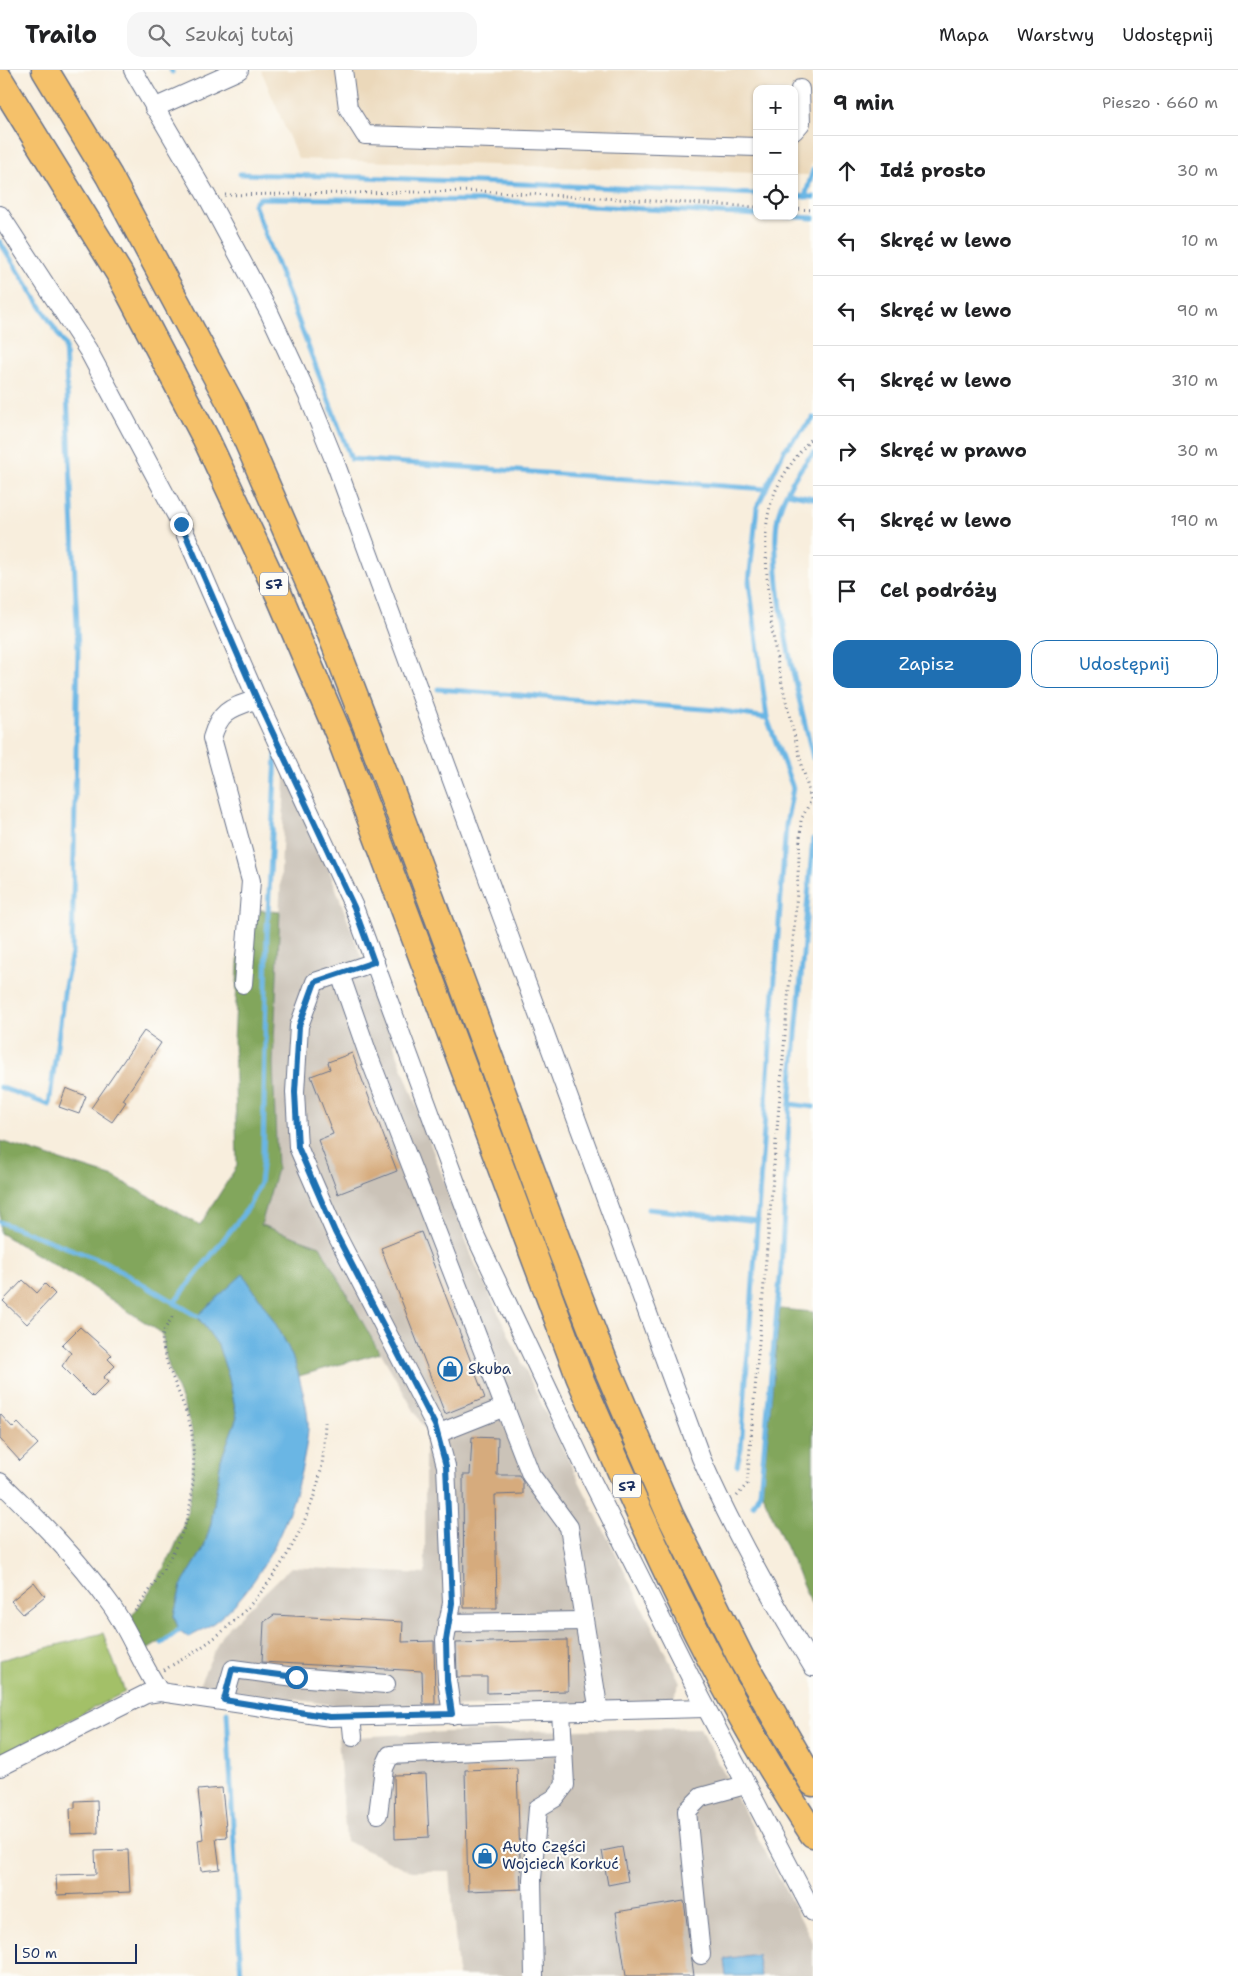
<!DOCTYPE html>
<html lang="pl">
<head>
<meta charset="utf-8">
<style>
  :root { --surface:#fff; --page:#f6f6f6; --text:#202124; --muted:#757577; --line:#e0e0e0; --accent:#1f6fb2 }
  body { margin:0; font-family:"Shantell Sans",sans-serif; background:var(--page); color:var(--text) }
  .controls { position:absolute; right:15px; top:15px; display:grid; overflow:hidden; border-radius:10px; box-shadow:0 1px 4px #0004 }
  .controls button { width:45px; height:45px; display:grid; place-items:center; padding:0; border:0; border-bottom:1px solid var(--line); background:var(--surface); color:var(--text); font:25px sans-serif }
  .scale { position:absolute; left:15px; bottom:12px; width:122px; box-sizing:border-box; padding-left:5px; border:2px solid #1b2f5e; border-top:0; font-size:14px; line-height:18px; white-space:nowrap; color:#1b2f5e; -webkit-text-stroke:4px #fdfcf7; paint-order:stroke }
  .stop { position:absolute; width:15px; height:15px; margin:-11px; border:4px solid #1f6fb2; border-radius:50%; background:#fff }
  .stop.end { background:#1f6fb2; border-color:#fff; box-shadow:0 1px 5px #0008 }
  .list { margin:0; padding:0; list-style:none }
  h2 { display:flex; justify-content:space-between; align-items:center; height:65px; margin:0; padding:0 20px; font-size:21px }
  h2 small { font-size:16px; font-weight:400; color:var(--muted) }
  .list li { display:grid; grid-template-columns:32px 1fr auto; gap:15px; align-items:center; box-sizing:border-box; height:70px; padding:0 20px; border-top:1px solid var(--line) }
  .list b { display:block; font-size:19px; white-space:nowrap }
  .list em { font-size:16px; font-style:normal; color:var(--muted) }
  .actions { display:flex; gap:10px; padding:15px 20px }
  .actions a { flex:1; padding:11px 0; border:1px solid var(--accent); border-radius:15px; text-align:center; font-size:18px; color:var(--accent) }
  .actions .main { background:var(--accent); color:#fff }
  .icon { flex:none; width:28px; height:28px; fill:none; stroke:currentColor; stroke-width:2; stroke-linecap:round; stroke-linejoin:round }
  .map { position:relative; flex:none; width:813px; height:1906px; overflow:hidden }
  header { display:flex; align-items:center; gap:30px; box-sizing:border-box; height:70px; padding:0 25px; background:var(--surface); border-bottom:1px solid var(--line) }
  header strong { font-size:24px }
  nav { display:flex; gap:28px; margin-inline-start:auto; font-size:18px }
  .search { width:350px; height:45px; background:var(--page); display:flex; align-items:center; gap:12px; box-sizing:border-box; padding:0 18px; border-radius:15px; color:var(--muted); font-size:19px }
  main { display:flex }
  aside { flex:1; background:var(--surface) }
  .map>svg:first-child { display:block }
  .built { fill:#ebd8ba }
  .industrial { fill:#cbc3b8 }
  .green { fill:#a3c067; stroke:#5f7862 }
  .forest { fill:#82a65c; stroke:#4e6a5d }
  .water { fill:#6bb6e4; stroke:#4372a1 }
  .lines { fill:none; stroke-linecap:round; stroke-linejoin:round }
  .stream { stroke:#6bb6e4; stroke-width:5 }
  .building { fill:#d6ab7d }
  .minor-casing { stroke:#68728a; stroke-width:20 }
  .highway-casing { stroke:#68728a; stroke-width:29 }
  .path { stroke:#68728a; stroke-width:3; stroke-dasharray:1 4; stroke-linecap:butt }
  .minor { stroke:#fff; stroke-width:18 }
  .highway { stroke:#f5c16b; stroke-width:26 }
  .route { stroke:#1f6fb2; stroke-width:6 }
  .labels { text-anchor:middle; stroke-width:4.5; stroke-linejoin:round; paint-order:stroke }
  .shield { fill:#fdfcf7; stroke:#5f6c8c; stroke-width:1 }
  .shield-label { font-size:14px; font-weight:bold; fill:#1b2f5e }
  .poi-label { font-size:15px; fill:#1b2f5e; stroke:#fdfcf7; text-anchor:start }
</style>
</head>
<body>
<header>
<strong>Trailo</strong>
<div class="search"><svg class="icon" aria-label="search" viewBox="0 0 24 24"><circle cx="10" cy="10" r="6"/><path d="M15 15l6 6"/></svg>Szukaj tutaj</div>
<nav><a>Mapa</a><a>Warstwy</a><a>Udostępnij</a></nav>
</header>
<main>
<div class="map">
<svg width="813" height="1906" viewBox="0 0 813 1906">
  <rect width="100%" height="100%" fill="#fdfcf7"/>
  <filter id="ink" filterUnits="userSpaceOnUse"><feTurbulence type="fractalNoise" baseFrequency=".02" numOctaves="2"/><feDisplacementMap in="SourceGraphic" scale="10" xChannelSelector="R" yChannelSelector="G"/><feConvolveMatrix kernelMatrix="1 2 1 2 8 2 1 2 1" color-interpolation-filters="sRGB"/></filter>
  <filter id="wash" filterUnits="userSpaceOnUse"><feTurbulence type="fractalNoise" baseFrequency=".0096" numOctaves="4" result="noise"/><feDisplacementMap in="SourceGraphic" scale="20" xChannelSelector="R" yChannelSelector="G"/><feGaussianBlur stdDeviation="1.12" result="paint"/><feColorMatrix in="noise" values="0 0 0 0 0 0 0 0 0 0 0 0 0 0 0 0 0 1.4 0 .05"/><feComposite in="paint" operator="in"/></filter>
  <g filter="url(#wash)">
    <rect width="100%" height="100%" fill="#f8eedd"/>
    <path class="built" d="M 261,0 L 813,0 L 813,89 L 808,105 L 794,105 L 794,19 L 757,19 L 757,103 L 298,89 Z"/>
    <g class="industrial">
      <path d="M 286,683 L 473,1189 L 561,1375 L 680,1612 L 672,1631 L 359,1639 L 199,1615 L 222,1564 L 291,1497 L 425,1504 L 425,1360 L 320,1176 L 261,1155 L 277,1099 L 273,993 Z"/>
      <path d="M 700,1658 L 813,1872 L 813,1906 L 458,1906 L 450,1801 L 411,1801 L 346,1771 L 338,1668 L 443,1662 Z"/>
    </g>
    <path class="green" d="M 103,1563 L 125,1622 L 0,1685 L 0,1590 Z"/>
    <g class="forest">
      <path d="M 241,838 L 280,842 L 273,993 L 277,1099 L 261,1155 L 320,1176 L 380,1283 L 299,1306 L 284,1269 L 197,1246 L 218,1275 L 229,1308 L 237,1347 L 221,1390 L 211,1454 L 203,1480 L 181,1517 L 174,1546 L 179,1560 L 139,1585 L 124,1556 C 164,1504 195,1456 193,1388 C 193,1379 194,1370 192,1361 C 184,1329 163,1296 163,1264 L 90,1216 L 0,1163 L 0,1071 L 114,1107 L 200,1155 L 237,1096 L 234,970 Z"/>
      <path d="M 780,1239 L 813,1242 L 813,1538 L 762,1423 Z"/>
    </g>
    <g class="water">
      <path d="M 243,1204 C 264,1236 289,1269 299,1307 C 303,1322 309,1344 308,1359 C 302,1431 259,1539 188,1567 L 179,1560 L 174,1546 L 181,1516 L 203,1480 L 211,1454 L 221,1390 L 237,1347 L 229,1308 L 218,1275 L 197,1246 Z"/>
      <path d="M 757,1884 L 761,1906 L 726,1906 L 724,1889 Z"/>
    </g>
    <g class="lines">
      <g class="stream">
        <path d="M 171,0 L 172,2"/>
        <path d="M 240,104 L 363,107 L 757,124"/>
        <path d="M 794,126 L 813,127"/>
        <path d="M 805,127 L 813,100"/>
        <path d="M 757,145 L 498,131 L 260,128 L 254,134 L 351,389 L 766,419"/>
        <path d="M 780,146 L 813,148"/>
        <path d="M 0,172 L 65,275 L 78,579 L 72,883 L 65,916 L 49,1035 L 0,1017"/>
        <path d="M 813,383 C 799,400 785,420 779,442 C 774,461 776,483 777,502 C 782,566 799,626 813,688"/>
        <path d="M 788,423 L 813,428"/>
        <path d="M 438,619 L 717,640 L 767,648 L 793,718 L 786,755 L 741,1378 L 737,1395"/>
        <path d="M 767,648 L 749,512 L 757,437 L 785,379 L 813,348"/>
        <path d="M 790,1034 L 813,1037"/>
        <path d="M 648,1139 L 758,1151"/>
        <path d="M 0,1152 L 105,1192 L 197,1246"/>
        <path d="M 174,1233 L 248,1138 L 260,1113 L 263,1087 L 267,863 L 276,685"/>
        <path d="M 753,1435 L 760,1422 L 781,1198 L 790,1034 L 813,769"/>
        <path d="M 162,1573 L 179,1560"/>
        <path d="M 227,1642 L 241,1906"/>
      </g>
    </g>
    <g id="blocks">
      <g class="building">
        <path d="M 144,961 L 161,973 L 123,1030 L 126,1032 L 112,1052 L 91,1038 Z"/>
        <path d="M 352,983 L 397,1101 L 338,1124 L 318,1070 L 333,1064 L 311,1006 L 330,999 L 328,992 Z"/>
        <path d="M 66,1018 L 86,1026 L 79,1044 L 59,1037 Z"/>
        <path d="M 421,1162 L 485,1328 L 445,1344 L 381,1178 Z"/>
        <path d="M 23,1210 L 37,1223 L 45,1214 L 55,1224 L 27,1254 L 3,1231 Z"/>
        <path d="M 80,1257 L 112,1285 L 108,1289 L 115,1296 L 103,1308 L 108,1312 L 93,1327 L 62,1296 L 71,1283 L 62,1275 Z"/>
        <path d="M 0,1344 L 13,1358 L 18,1353 L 38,1374 L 20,1391 L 0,1369 Z"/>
        <path d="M 472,1367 L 498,1368 L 497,1405 L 519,1405 L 523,1412 L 523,1424 L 495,1425 L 497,1538 L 464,1538 L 463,1405 L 470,1405 Z"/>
        <path d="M 34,1512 L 45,1526 L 23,1544 L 11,1531 Z"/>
        <path d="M 274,1545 L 403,1552 L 402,1572 L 434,1571 L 435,1634 L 423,1634 L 422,1601 L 262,1592 L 264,1552 Z"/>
        <path d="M 567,1570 L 568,1621 L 487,1623 L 487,1607 L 457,1607 L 456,1573 Z"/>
        <path d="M 517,1698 L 521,1819 L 468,1821 L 465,1700 Z"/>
        <path d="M 426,1704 L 429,1767 L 395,1769 L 394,1705 Z"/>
        <path d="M 222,1718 L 227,1767 L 216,1768 L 220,1799 L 201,1801 L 198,1770 L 203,1769 L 198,1720 Z"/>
        <path d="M 97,1730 L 98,1763 L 71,1764 L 70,1738 L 75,1738 L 75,1731 Z"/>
        <path d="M 622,1777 L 628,1811 L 608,1815 L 602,1781 Z"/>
        <path d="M 128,1780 L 130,1822 L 57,1825 L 56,1805 L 96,1804 L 95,1781 Z"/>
        <path d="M 684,1831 L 694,1906 L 626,1906 L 616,1842 Z"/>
      </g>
    </g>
  </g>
  <g filter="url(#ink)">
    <use href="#blocks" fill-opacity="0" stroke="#68728a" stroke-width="1"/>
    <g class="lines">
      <g class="minor-casing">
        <g id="minor">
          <path d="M 133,0 L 209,130 L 269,242 L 309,328 L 335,392 L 701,1388 C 733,1461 772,1530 813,1597"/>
          <path d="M 343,0 L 348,38 L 365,65 L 757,77"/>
          <path d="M 154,38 L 239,0"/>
          <path d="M 794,61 L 801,53 L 800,19"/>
          <path d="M 0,145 L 88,280 L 181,454 L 257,629 L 354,837 L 476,1167 L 583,1393 L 700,1626 L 813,1842"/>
          <path d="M 375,892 L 315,912 L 299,956 L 295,1022 L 298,1077 L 335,1162 L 435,1355 L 446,1396 L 452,1533 L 445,1570 L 447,1610 L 452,1645"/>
          <path d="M 340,904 L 369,987 L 531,1405 L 569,1457 L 599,1642"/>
          <path d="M 243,914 L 251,811 L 212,668 C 220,640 231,638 257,629"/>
          <path d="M 437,1364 L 505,1337"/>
          <path d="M 0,1412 C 39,1450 79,1490 111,1535 C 130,1562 141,1594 160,1622"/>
          <path d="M 447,1553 L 584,1551"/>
          <path d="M 224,1630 L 233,1599 L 295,1607 L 386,1614"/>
          <path d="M 351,1647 L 353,1667"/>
          <path d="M 0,1697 L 146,1624 L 160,1622 L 330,1647 L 706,1638"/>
          <path d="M 378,1744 L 384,1698 L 390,1685 L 563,1677"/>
          <path d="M 701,1885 L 687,1741 L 701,1727 L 745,1715"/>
          <path d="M 534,1906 L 532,1809 L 538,1738 L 555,1728 L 565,1715 L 561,1642"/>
        </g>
      </g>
      <g class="highway-casing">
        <g id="highway">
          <path d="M 45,0 L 109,106 L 233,338 L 329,559 L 389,715 L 557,1170 L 606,1296 L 670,1445 L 741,1588 L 813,1713"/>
          <path d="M 0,10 L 119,203 L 206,369 L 279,525 L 339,665 L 579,1306 C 647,1464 718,1621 813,1764"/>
        </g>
      </g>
      <g class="path">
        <path d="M 225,125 L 479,121 L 757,137"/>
        <path d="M 794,139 L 813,140"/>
        <path d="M 813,366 C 795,388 775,412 769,441 C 764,462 766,484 767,505 C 770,582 792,655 811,730 L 813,730"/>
        <path d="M 737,1426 L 747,1414 L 797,823 L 801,750 L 811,730"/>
        <path d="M 135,1541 C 154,1516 180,1476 188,1445 C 194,1420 195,1390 192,1365 C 190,1339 157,1284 163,1264 C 164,1258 170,1252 172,1247"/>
        <path d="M 164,1600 C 177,1592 191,1585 203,1576 C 259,1538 302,1474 319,1409 C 324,1390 324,1371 325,1352"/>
      </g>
      <use href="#minor" class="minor"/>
      <use href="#highway" class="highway"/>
    </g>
  </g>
  <g class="lines" filter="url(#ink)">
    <path class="route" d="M 181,454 L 257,629 L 354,837 L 374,892 L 315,912 L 299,956 L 295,1022 L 298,1077 L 335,1162 L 435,1355 L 446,1396 L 452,1533 L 446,1570 L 447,1610 L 452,1644 L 330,1647 L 224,1630 L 232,1599 L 296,1607"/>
  </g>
  <defs>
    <g id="shop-ring" transform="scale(1.25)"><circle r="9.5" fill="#fdfcf7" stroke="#1f6fb2" stroke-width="1.5"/><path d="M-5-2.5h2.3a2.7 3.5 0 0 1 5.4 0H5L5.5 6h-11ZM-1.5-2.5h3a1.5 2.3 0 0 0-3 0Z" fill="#1f6fb2"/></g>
  </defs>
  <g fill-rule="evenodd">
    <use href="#shop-ring" x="450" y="1299"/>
    <use href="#shop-ring" x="485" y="1786"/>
  </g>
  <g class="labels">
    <g class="shield">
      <rect x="260" y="502.5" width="28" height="23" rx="4"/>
      <rect x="613" y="1404.5" width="28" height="23" rx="4"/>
    </g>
    <g class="shield-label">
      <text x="274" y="519">S7</text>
      <text x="627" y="1421">S7</text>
    </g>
    <g class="poi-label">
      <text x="468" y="1304">Skuba</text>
      <text x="502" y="1782">Auto Części<tspan x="502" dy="17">Wojciech Korkuć</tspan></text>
    </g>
  </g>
</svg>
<div class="controls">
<button>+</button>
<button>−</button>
<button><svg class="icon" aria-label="locate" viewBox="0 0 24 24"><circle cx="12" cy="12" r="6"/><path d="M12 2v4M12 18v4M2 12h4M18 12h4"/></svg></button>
</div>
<div class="scale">50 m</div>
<div class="stop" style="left:296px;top:1607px"></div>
<div class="stop end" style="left:181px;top:454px"></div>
</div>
<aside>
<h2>9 min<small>Pieszo · 660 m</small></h2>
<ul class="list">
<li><svg class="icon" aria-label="ahead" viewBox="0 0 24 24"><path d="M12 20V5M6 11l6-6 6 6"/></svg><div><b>Idź prosto</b></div><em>30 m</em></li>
<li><svg class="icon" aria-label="left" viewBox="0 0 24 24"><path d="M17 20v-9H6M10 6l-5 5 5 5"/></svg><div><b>Skręć w lewo</b></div><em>10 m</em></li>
<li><svg class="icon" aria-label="left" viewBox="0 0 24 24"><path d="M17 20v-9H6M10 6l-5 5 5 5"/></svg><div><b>Skręć w lewo</b></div><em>90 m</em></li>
<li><svg class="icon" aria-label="left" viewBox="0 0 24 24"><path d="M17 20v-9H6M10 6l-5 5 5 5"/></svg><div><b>Skręć w lewo</b></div><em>310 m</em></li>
<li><svg class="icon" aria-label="right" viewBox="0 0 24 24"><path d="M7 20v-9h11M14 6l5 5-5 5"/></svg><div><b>Skręć w prawo</b></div><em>30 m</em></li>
<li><svg class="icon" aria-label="left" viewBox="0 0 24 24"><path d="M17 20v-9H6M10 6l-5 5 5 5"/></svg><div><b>Skręć w lewo</b></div><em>190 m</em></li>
<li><svg class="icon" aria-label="arrive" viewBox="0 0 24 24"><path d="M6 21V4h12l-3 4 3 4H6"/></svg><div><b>Cel podróży</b></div></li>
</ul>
<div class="actions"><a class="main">Zapisz</a><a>Udostępnij</a></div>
</aside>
</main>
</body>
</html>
